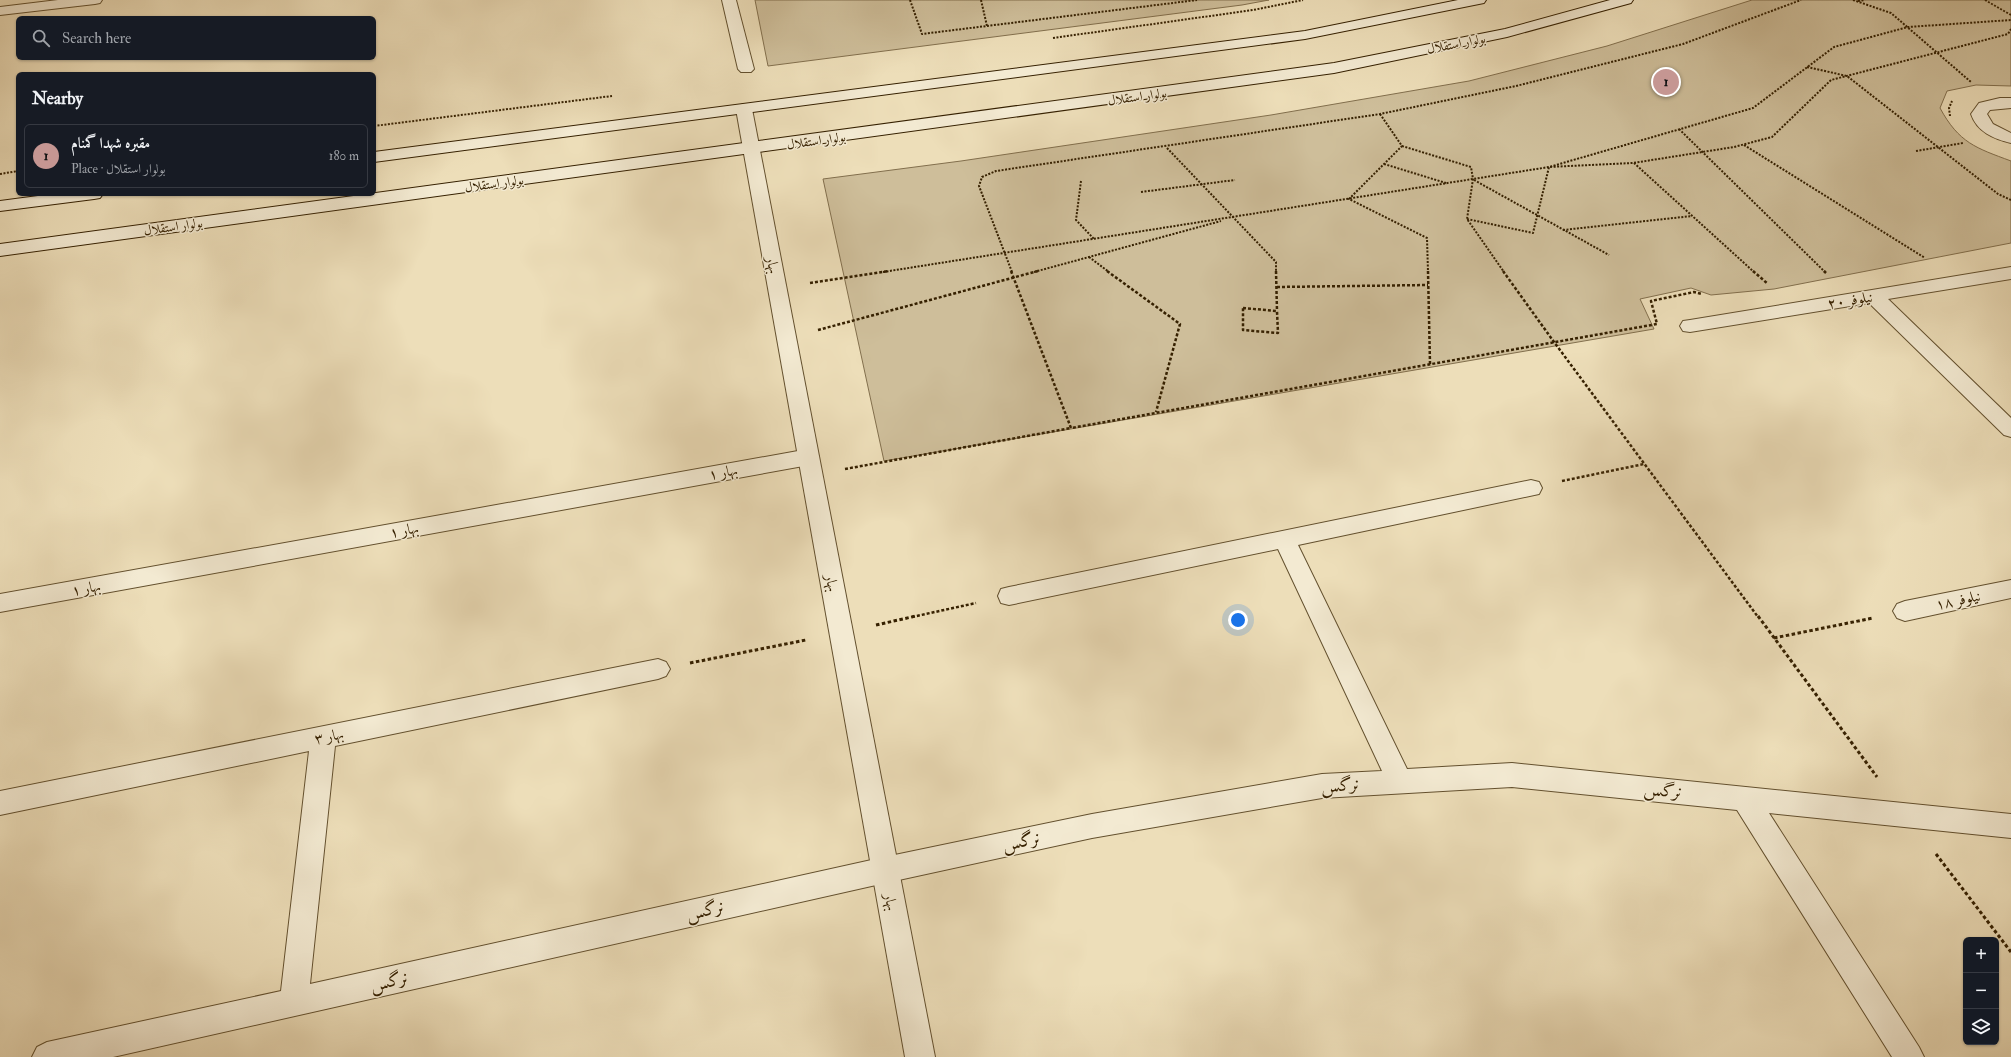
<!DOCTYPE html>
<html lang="en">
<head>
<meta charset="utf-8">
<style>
  :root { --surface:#171b24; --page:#20242c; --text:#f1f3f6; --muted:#9ea1a6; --line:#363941; --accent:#c59692 }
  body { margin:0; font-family:"IM FELL Double Pica",Amiri,serif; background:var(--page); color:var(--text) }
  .controls { position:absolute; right:12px; bottom:12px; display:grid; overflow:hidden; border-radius:6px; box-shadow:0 1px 3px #0004 }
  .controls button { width:36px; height:36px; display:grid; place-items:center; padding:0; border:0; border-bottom:1px solid var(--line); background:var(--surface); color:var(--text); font:20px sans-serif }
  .you { position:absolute; left:1238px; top:620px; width:14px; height:14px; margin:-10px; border:3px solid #fff; border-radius:50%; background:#1a73e8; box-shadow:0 0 0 6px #1a73e833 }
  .badge { display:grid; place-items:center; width:26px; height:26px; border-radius:50%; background:var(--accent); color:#111; font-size:13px; font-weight:700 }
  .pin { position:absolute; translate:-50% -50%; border:2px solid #fff; box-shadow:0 1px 4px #0006 }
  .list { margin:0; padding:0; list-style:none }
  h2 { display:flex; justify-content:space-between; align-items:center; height:52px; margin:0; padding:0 16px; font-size:17px }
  h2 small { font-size:13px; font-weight:400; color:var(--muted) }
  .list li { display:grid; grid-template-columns:26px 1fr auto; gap:12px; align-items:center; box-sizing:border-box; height:64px; margin:0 8px 8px; padding:0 8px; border:1px solid var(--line); border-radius:6px }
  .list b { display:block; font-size:15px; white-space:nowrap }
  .list p { margin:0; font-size:13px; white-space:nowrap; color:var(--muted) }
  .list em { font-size:13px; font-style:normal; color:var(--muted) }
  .icon { flex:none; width:22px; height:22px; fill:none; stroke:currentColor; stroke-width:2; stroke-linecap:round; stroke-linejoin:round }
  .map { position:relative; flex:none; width:2011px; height:1057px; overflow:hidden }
  .search { position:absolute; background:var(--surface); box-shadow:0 1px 3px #0004; left:16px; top:16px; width:360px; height:44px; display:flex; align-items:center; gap:10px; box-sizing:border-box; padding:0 14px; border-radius:6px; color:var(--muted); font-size:15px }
  .panel { position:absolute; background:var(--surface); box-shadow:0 1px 3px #0004; left:16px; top:72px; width:360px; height:124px; border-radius:6px }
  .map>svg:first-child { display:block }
  .green { fill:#cebe9a; stroke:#826f4d }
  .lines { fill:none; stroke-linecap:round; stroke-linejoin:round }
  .minor-casing { stroke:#63502e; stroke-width:2 }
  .tertiary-casing { stroke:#63502e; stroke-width:2 }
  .secondary-casing { stroke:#352000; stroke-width:2 }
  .path-far2 { stroke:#352000; stroke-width:2; stroke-dasharray:2 1.5; stroke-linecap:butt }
  .path-far1 { stroke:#352000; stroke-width:2.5; stroke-dasharray:3 2; stroke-linecap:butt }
  .path { stroke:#352000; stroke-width:3; stroke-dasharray:3.5 2.5; stroke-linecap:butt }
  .minor { fill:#f3ead2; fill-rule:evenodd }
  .tertiary { fill:#f3ead2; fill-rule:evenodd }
  .secondary { fill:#f3ead2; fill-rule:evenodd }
  .labels { text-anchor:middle; stroke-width:3; stroke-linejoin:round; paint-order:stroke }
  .far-street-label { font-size:13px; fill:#352000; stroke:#f3ead2 }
  .street-label { font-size:15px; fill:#352000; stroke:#f3ead2 }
  .near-street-label { font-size:18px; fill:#352000; stroke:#f3ead2 }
</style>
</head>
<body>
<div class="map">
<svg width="2011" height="1057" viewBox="0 0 2011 1057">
  <rect width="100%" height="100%" fill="#eddeb9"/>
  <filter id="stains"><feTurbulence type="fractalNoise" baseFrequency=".005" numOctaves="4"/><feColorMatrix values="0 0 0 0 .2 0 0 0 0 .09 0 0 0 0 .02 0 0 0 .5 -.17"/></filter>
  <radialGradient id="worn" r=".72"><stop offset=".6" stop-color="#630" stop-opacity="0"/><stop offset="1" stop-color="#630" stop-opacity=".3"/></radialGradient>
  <g class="green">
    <path d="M 755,0 L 1269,0 L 1242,5 L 768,66 Z"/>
    <path d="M 1752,0 L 2011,0 L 2011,86 L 1976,85 L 1947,91 L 1940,108 C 1959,143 1976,148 2011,161 L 2011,243 L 1774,289 L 1711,295 L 1691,288 L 1640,299 L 1654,329 L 884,461 L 823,179 L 961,161 L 1271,115 L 1469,81 L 1607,46 Z"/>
  </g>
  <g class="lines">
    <g class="minor-casing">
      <g id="minor">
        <path d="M 58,0 L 102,0 L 100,3 L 95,4 L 0,15 L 0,7 Z"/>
        <path d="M 722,0 L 736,0 L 754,69 L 751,72 L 741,72 L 738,69 Z"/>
        <path d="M 2000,98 L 2011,98 L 2011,108 L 1990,110 L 1987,114 L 1993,124 L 2011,133 L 2011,143 C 1994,139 1977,132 1971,114 L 1979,103 Z"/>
        <path d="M 2011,267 L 2011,279 L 1888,299 L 2011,418 L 2011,437 L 2004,435 L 1869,303 L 1690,332 L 1683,331 L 1680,326 L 1683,321 L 1690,320 Z"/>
        <path d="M 809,449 L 816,452 L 819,457 L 816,462 L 809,465 L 0,612 L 0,594 Z"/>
        <path d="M 1531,480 L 1539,482 L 1542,488 L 1539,494 L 1298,545 L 1407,769 L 1512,763 L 2011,814 L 2011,838 L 1769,813 L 1919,1047 L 1924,1057 L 1892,1057 L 1737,810 L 1512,787 L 1322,798 L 1092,838 L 885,883 L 113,1057 L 32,1057 L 37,1047 L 47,1042 L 281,991 L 309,751 L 0,815 L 0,791 L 658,659 L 666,662 L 670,669 L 666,676 L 658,679 L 335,746 L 310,984 L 885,857 L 1092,814 L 1322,774 L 1382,771 L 1278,549 L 1009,605 L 1001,603 L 998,596 L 1001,589 L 1009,587 Z"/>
        <path d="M 2011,580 L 2011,598 L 1905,621 L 1897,618 L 1893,611 L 1897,604 L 1905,601 Z"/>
      </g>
    </g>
    <g class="tertiary-casing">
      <path id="tertiary" d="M 744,104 L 750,106 L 752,109 L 935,1057 L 905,1057 L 736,109 L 738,106 Z"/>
    </g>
    <g class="secondary-casing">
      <g id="secondary">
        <path d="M 1458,0 L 1486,0 L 1484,3 L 1479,4 L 1305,39 L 374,162 L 374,152 L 1305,31 Z"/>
        <path d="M 1610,0 L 1633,0 L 1631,3 L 1507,37 L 1334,73 L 0,256 L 0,244 L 1334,63 L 1505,29 Z"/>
        <path d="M 53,194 L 103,194 L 100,198 L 94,199 L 0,211 L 0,201 Z"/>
      </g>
    </g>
    <g class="path-far2">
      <path d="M 910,0 L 922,34 L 1197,0"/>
      <path d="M 981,0 L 987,26"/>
      <path d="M 1853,0 L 1891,13 L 1971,82"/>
      <path d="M 1985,0 L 2011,15"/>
      <path d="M 1858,1 L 1865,0"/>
      <path d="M 1053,38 L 1253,10 L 1303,0"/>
      <path d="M 1807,67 L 1847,76 L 1998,194 L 2011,200"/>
      <path d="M 1380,114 L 1402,146 L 1349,199 L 1427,238 L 1428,272"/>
      <path d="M 1950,116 L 1949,108 L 1952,101"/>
      <path d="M 374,126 L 612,96"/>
      <path d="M 1679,129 L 1825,272"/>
      <path d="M 1744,145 L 1925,258"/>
      <path d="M 1402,146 L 1471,167 L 1473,179 L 1467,219 L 1504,272"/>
      <path d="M 1167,148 L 1276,262 L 1276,272"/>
      <path d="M 1916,151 L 1963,143"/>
      <path d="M 1634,163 L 1754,272"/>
      <path d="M 1384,164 L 1446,183"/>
      <path d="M 0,174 L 18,171"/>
      <path d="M 1474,180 L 1609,255"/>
      <path d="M 1081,181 L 1076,220 L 1094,239"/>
      <path d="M 1141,192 L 1235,180"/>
      <path d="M 1467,219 L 1533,233 L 1549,167 L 1633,163 L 1734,147 L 1772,137 L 1831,80 L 2008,34 L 2011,29"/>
      <path d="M 1563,230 L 1692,216"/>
      <path d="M 1089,257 L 1109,272"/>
      <path d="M 883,272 L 1549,167 L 1753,108 L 1834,47 L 1908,27 L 2011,20"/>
      <path d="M 1012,272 L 979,186 L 982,177 L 996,171 L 1380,114 L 1516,86 L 1683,44 L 1801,0"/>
      <path d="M 1034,272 L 1221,221"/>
    </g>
    <g class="path-far1">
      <path d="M 1011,271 L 1071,428 L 1657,324 L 1651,301 L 1694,292 L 1702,294"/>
      <path d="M 1107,271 L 1180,324 L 1156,412"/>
      <path d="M 1276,271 L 1277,311"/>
      <path d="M 1428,271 L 1430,364"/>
      <path d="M 1503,271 L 1554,342 L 1758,617"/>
      <path d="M 1753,271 L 1768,284"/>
      <path d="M 1824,271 L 1826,273"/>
      <path d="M 810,283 L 889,271"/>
      <path d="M 1277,287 L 1428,285"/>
      <path d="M 1243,308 L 1277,311 L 1278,333 L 1243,330 Z"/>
      <path d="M 818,330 L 1038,271"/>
      <path d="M 845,469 L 1071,428"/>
      <path d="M 1562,481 L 1644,464"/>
      <path d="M 912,617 L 976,603"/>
    </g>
    <g class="path">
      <path d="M 1758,616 L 1877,777"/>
      <path d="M 876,625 L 916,616"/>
      <path d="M 1774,638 L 1873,618"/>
      <path d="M 690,663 L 806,640"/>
      <path d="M 1936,854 L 2011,952"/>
    </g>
    <use href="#minor" class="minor"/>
    <use href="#tertiary" class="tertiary"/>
    <use href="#secondary" class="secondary"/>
  </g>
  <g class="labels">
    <g class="far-street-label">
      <text transform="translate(1456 43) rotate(-11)" y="5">بولوار استقلال</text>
      <text transform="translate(1137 96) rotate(-8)" y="5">بولوار استقلال</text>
      <text transform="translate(816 140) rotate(-8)" y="5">بولوار استقلال</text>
      <text transform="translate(494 183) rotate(-8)" y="5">بولوار استقلال</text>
      <text transform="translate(173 226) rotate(-8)" y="5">بولوار استقلال</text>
    </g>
    <g class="street-label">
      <text transform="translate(773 265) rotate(79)" y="5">بهار</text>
      <text transform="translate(1850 300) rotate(-9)" y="5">نیلوفر ۲۰</text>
      <text transform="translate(723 472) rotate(-10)" y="5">بهار ۱</text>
      <text transform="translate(404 530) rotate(-10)" y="5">بهار ۱</text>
      <text transform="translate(832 583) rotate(79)" y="5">بهار</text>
      <text transform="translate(86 588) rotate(-10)" y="5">بهار ۱</text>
      <text transform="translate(1958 600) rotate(-12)" y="5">نیلوفر ۱۸</text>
      <text transform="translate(329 736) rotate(-11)" y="5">بهار ۳</text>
      <text transform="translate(891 902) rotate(79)" y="5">بهار</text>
    </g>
    <g class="near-street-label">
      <text transform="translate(1340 785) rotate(-4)" y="6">نرگس</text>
      <text transform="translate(1663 790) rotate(6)" y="6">نرگس</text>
      <text transform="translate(1021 841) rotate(-12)" y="6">نرگس</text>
      <text transform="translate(705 910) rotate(-13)" y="6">نرگس</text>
      <text transform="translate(389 981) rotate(-13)" y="6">نرگس</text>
    </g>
  </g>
  <rect width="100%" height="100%" filter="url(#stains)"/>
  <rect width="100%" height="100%" fill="url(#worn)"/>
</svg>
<div class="controls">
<button>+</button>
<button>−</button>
<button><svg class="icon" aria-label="layers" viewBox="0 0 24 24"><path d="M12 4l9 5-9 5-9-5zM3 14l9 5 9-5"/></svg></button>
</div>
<div class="you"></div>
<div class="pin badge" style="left:1666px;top:82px">1</div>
<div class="search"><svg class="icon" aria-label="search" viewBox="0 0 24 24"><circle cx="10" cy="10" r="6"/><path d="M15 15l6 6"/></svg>Search here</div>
<section class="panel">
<h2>Nearby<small></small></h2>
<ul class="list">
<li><span class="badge">1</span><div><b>مقبره شهدا گمنام</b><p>Place · بولوار استقلال</p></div><em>180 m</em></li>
</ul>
</section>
</div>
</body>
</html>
